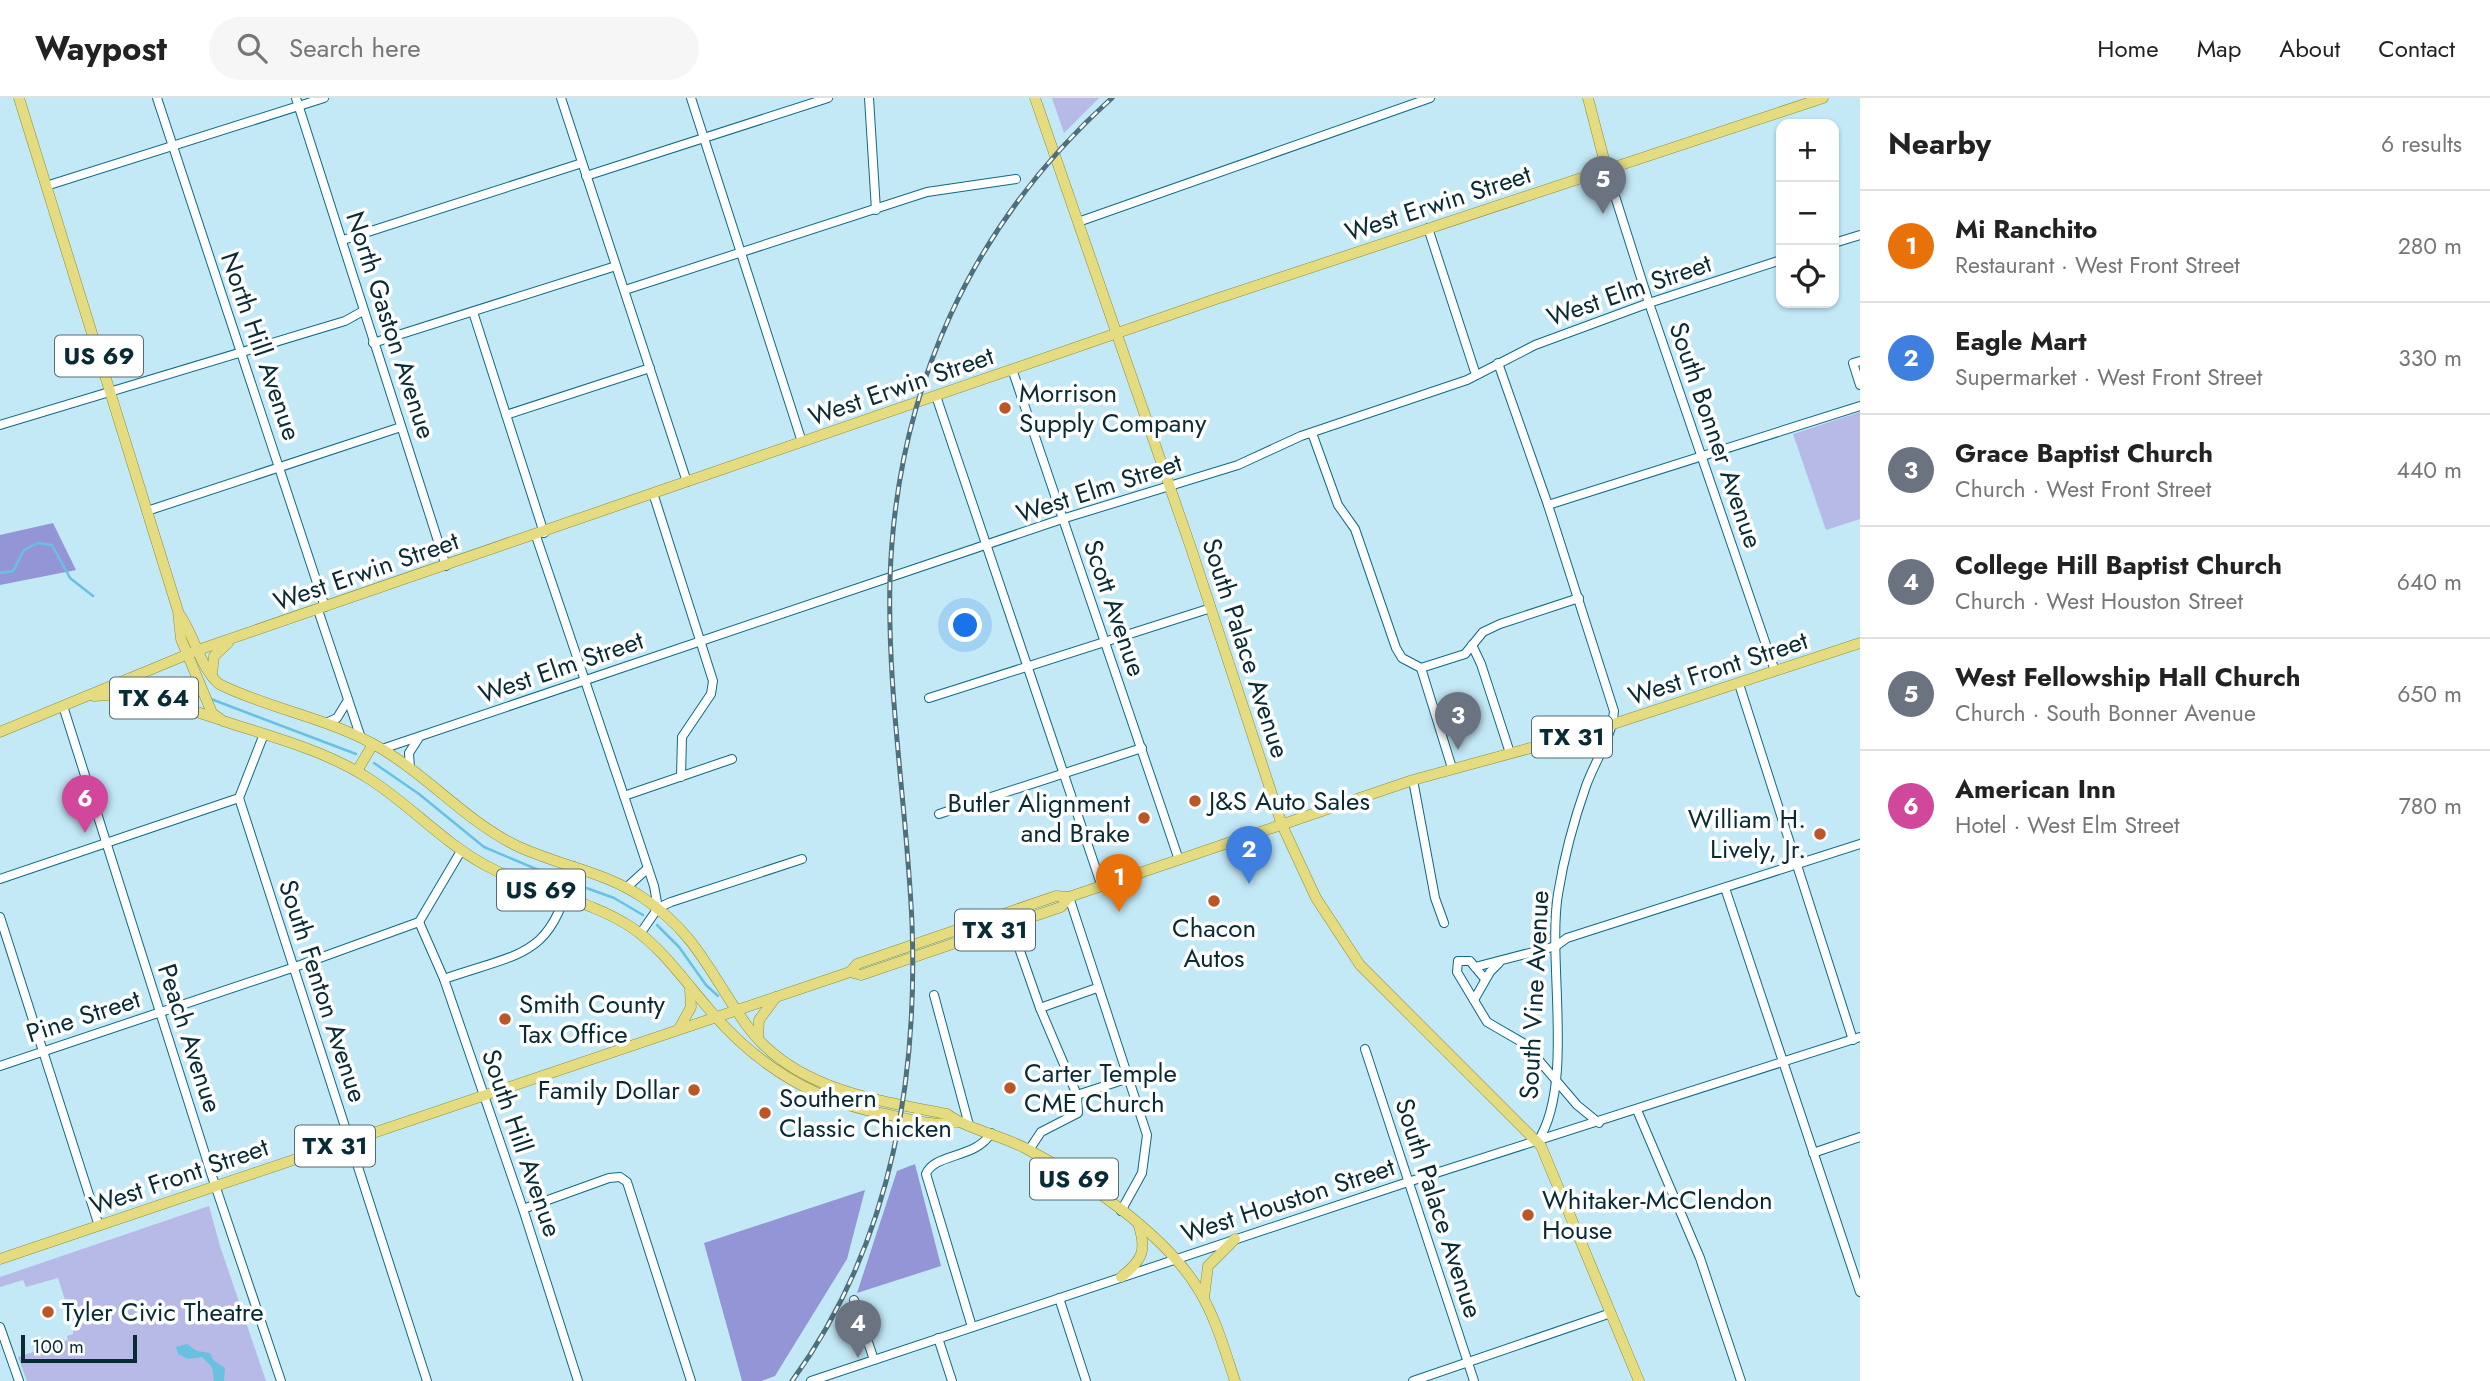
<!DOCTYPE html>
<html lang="en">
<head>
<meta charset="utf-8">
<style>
  :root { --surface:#fff; --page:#f6f6f6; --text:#222; --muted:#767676; --line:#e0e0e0; --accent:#ea580c }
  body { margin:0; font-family:Jost,sans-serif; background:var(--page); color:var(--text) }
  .controls { position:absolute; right:21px; top:21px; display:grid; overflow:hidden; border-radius:14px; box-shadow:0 2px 5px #0004 }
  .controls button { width:63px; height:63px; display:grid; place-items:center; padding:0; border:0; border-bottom:2px solid var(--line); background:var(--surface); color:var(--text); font:35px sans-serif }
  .scale { position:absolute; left:21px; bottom:18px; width:116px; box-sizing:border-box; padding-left:7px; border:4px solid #092b36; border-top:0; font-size:19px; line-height:24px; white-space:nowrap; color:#092b36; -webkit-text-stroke:5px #fff; paint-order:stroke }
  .you { position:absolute; left:966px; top:528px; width:24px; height:24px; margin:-18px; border:5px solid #fff; border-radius:50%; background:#1a73e8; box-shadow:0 0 0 10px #1a73e833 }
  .badge { display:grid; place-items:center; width:46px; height:46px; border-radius:50%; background:var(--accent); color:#fff; font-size:23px; font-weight:700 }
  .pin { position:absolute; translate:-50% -58px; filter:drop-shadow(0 2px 4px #0008) }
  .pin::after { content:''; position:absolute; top:37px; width:24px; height:21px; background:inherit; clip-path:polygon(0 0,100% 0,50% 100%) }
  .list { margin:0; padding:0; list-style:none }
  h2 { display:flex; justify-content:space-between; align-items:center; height:91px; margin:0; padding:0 28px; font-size:30px }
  h2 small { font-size:23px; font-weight:400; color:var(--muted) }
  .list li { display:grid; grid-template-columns:46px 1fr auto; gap:21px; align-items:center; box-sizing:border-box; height:112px; padding:0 28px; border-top:2px solid var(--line) }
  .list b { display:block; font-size:26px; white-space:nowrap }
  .list p { margin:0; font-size:23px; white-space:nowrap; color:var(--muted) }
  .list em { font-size:23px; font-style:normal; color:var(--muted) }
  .icon { flex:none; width:38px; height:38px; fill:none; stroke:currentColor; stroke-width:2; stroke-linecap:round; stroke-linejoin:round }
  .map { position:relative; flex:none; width:1860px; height:1283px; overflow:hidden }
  header { display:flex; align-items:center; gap:42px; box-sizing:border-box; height:98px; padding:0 35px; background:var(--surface); border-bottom:2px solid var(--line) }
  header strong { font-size:33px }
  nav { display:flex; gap:38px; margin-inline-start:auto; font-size:24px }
  .search { width:490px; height:63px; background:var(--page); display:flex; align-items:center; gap:18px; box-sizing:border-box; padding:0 24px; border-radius:38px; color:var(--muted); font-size:26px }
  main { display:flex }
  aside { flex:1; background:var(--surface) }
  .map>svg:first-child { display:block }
  .green { fill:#b7b9e6 }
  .forest { fill:#9495d7 }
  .water { fill:#68c1e0 }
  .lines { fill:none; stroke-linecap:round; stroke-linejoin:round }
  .stream { stroke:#68c1e0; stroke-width:2.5 }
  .minor-casing { stroke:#0e6a83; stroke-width:10 }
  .major-casing { stroke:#8d8e31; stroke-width:11 }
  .minor { stroke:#fff; stroke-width:8 }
  .major { stroke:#e5dc82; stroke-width:10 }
  .rail-casing { stroke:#4d707c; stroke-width:5 }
  .rail { stroke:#fff; stroke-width:2.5; stroke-dasharray:8; stroke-linecap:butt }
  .poi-dot { fill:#bb5627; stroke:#fff; stroke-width:2.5 }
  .labels { text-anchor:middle; stroke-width:7; stroke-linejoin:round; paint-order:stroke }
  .shield { fill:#fff; stroke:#536b72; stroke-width:2 }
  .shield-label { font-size:24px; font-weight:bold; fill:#092b36 }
  .street-label { font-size:26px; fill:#092b36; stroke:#fff }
  .poi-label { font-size:26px; fill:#092b36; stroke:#fff; text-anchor:start }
</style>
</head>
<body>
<header>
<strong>Waypost</strong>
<div class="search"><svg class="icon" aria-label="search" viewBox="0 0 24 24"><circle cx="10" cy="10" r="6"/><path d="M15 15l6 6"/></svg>Search here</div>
<nav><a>Home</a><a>Map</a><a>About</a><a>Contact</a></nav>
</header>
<main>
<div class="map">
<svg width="1860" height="1283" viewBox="0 0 1860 1283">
  <rect width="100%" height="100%" fill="#c3e9f7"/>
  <g class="green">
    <path d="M 1052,0 L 1099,0 L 1064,35 Z"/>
    <path d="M 1860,314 L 1860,421 L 1826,432 L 1793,336 Z"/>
    <path d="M 209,1108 L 220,1148 L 266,1283 L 27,1283 L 18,1259 L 68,1242 L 67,1238 L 73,1236 L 73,1227 L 58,1180 L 26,1189 L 23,1182 L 0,1189 L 0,1179 Z"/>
  </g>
  <g class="forest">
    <path d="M 53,425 L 76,472 L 0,487 L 0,437 Z"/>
    <path d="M 915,1066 L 941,1168 L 857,1195 L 897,1073 Z"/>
    <path d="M 865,1092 L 847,1161 L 775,1278 L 761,1283 L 742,1283 L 704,1145 Z"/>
  </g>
  <path class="water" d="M 187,1246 L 197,1253 L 210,1255 L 213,1262 L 225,1270 L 224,1283 L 214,1283 L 212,1269 L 202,1259 L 188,1261 L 178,1256 L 176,1249 Z"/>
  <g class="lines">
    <g class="stream">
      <path d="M 0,475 L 13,473 L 24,452 L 38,445 L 52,447 L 70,480 L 93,498"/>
      <path d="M 160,583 L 197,596"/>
      <path d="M 211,601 L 356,656"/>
      <path d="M 374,665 L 419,696 L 484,749 L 562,782"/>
      <path d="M 578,787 L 614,800 L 643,817"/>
      <path d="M 657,827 L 679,849 L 706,887 L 718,898"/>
    </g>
    <g class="minor-casing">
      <g id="minor">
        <path d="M 157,0 L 325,509"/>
        <path d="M 296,0 L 446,468"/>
        <path d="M 561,0 L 687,384"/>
        <path d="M 691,0 L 802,344"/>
        <path d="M 869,0 L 876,112"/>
        <path d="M 1607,73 L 1649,205 L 1775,573"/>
        <path d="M 586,78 L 828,0"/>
        <path d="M 46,88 L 324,0"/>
        <path d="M 1078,124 L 1430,0"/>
        <path d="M 1428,130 L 1476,277"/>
        <path d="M 343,142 L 582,65"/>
        <path d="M 1834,145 L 1860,137"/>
        <path d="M 625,192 L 927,94 L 1016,81"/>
        <path d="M 473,214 L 544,435"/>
        <path d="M 373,245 L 616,168"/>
        <path d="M 1860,263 L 1853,265 L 1860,287"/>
        <path d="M 1498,265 L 1548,407 L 1614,613 C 1612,639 1595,663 1586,688 C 1574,722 1564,759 1558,796 C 1547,864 1575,985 1538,1043"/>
        <path d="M 1012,271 L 1179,762"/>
        <path d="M 936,298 L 1102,789"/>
        <path d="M 506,317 L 650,270"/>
        <path d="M 0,327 L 345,223 L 363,213"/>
        <path d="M 1312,335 L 1338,407 L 1355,431 L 1396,550 L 1402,560 L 1421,570"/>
        <path d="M 653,395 L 713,583 L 711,596 L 682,639 L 681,679"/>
        <path d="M 1548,407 L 1860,308"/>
        <path d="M 147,413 L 401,329"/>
        <path d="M 536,438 L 624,698 L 654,788 L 658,810"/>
        <path d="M 318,512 L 361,640"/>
        <path d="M 1472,547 L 1481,566 L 1510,655"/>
        <path d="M 1421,570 L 1465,556 L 1483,534 L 1500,526 L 1579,500"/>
        <path d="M 1421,570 L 1452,670"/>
        <path d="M 1739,586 L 1853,942"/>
        <path d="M 929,600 L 1211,510"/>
        <path d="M 63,608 L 211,1075 L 281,1283"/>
        <path d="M 326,625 L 337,620 L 348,602"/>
        <path d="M 264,636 L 239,700 L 427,1283"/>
        <path d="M 382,651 L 1062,421 L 1238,367 L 1301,338 L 1467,282 L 1535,247 L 1649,205 L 1781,162"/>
        <path d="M 410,670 L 409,655 L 418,641"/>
        <path d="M 1413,682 L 1435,800 L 1444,825"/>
        <path d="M 624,698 L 732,661"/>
        <path d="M 939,716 L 1142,650"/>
        <path d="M 0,781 L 239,700"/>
        <path d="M 626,790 L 648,770"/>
        <path d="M 1725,790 L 1860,1194"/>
        <path d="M 1069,799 L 1147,1037 L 1142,1075 L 1121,1113"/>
        <path d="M 0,819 L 99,1128"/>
        <path d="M 419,824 L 444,881 L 523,1111 L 578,1283"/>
        <path d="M 640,836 L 658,810 L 671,804 L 802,761"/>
        <path d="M 1019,850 L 1040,910 L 1077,997"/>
        <path d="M 1475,869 L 1556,848 L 1567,840 L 1860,746"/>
        <path d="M 444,881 C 525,853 552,860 573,768"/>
        <path d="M 1485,881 L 1470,863 L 1458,863 L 1457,874 L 1487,924 L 1525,946 L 1577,1007 L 1599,1025"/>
        <path d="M 934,897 L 969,1027"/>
        <path d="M 1474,902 L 1490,874 L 1499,865"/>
        <path d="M 1040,910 L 1097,890"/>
        <path d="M 1365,951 L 1474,1283"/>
        <path d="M 0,968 L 292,870 L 419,824 L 461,753"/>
        <path d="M 1637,1012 L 1700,1160 L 1741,1283"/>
        <path d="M 1029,1052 L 1041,1034 L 1078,1015 L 1077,997 L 1129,980"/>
        <path d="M 1813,1055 L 1860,1039"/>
        <path d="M 523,1111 L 609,1080 L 620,1079 L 627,1084 L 691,1283"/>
        <path d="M 1059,1200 L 1086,1283"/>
        <path d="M 854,1202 L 874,1262"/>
        <path d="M 0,1229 L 19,1283"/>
        <path d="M 972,1229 L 926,1076 C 934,1055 976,1061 991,1035"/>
        <path d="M 938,1240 L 952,1283"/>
        <path d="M 811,1283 L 1408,1084 L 1860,939"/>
        <path d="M 1413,1283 L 1611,1215"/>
      </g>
    </g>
    <g class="major-casing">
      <g id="major">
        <path d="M 19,0 L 178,513 L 181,541 L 212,615 L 223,623 C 273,639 327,653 371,682 C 411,708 443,744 485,767 C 532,793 586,800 631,829 C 662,850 684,882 708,910 C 754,965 813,1003 885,1016 C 909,1021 935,1029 958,1024"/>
        <path d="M 1035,0 L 1191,450 L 1282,727 L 1316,800 L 1360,867 L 1541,1048 L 1639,1283"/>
        <path d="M 1588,0 L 1607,73"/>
        <path d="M 180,517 C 195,539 200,569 219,586 C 271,612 331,620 382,651 C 429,679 465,722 515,747 C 556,767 603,773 642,799 C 697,836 709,874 745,925 C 791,991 875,1002 947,1016 C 969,1032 1000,1037 1025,1050 C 1083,1080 1167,1137 1200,1194 C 1216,1221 1225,1253 1235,1283"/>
        <path d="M 212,576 L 214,558 L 228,545"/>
        <path d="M 94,598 L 140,595 L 218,621"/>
        <path d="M 0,634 L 198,552 L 1216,201 L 1823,0"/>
        <path d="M 357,673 L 373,646"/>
        <path d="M 850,874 L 861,877 L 1061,809 L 1069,799"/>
        <path d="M 679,931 L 691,909 L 690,892"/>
        <path d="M 758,940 L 759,922 L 776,899"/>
        <path d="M 0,1161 L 850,874 L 857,866 L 1056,798 L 1069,799 L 1413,682 L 1589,634 L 1860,545"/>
        <path d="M 1121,1179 C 1143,1162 1147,1152 1138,1125"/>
        <path d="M 1204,1200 L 1208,1168 L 1235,1141"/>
      </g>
    </g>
    <use href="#minor" class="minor"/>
    <use href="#major" class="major"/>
    <g class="rail-casing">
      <path id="rail" d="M 792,1283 C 889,1150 918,986 912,825 C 907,710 887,596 890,481 C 896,292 971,127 1112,0"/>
    </g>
    <use href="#rail" class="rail"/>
  </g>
  <g class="poi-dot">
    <circle cx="1005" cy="310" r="7"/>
    <circle cx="1195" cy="703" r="7"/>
    <circle cx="1144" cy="720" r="7"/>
    <circle cx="1820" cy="736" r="7"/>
    <circle cx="1214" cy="803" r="7"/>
    <circle cx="505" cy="921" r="7"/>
    <circle cx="1010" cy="990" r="7"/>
    <circle cx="694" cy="992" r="7"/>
    <circle cx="765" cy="1015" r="7"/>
    <circle cx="1528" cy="1117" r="7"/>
    <circle cx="48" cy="1214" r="7"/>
  </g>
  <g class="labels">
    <g class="shield">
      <rect x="55" y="237.5" width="88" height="41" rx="5"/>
      <rect x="110" y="579.5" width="88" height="41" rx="5"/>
      <rect x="1532" y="618.5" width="80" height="41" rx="5"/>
      <rect x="497" y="771.5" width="88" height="41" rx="5"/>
      <rect x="955" y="811.5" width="80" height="41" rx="5"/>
      <rect x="295" y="1027.5" width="80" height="41" rx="5"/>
      <rect x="1030" y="1060.5" width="88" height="41" rx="5"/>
    </g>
    <g class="shield-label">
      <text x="99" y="266">US 69</text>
      <text x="154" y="608">TX 64</text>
      <text x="1572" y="647">TX 31</text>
      <text x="541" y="800">US 69</text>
      <text x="995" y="840">TX 31</text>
      <text x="335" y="1056">TX 31</text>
      <text x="1074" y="1089">US 69</text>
    </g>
    <g class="street-label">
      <text transform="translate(1438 105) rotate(-18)" y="9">West Erwin Street</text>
      <text transform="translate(1629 192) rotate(-19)" y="9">West Elm Street</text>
      <text transform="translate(391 227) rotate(72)" y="9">North Gaston Avenue</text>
      <text transform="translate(261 248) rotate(71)" y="9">North Hill Avenue</text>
      <text transform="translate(901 288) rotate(-19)" y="9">West Erwin Street</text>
      <text transform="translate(1716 337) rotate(71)" y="9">South Bonner Avenue</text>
      <text transform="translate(1099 390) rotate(-18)" y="9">West Elm Street</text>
      <text transform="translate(366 473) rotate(-19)" y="9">West Erwin Street</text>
      <text transform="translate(1115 510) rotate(71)" y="9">Scott Avenue</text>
      <text transform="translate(1246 550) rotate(72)" y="9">South Palace Avenue</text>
      <text transform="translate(561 569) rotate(-19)" y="9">West Elm Street</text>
      <text transform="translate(1718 570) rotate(-18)" y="9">West Front Street</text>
      <text transform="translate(323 893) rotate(72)" y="9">South Fenton Avenue</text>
      <text transform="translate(1534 897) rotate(-87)" y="9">South Vine Avenue</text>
      <text transform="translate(83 918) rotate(-18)" y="9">Pine Street</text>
      <text transform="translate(190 940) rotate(72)" y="9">Peach Avenue</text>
      <text transform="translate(522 1045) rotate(71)" y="9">South Hill Avenue</text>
      <text transform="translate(179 1078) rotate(-19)" y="9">West Front Street</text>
      <text transform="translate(1288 1102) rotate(-18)" y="9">West Houston Street</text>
      <text transform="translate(1439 1110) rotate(72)" y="9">South Palace Avenue</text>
    </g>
    <g class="poi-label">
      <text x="1019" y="304">Morrison<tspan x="1019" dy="30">Supply Company</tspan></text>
      <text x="1209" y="712">J&amp;S Auto Sales</text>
      <text x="1130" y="714" text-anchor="end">Butler Alignment<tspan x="1130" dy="30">and Brake</tspan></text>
      <text x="1806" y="730" text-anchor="end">William H.<tspan x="1806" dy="30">Lively, Jr.</tspan></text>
      <text x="1214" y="839" text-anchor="middle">Chacon<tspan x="1214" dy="30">Autos</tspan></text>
      <text x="519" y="915">Smith County<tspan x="519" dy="30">Tax Office</tspan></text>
      <text x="1024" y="984">Carter Temple<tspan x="1024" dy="30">CME Church</tspan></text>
      <text x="680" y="1001" text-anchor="end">Family Dollar</text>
      <text x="779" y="1009">Southern<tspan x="779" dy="30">Classic Chicken</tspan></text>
      <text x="1542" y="1111">Whitaker-McClendon<tspan x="1542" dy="30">House</tspan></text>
      <text x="62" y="1223">Tyler Civic Theatre</text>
    </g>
  </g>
</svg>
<div class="controls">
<button>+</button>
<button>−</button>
<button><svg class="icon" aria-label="locate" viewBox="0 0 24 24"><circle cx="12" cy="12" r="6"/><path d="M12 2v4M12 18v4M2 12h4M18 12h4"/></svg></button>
</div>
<div class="scale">100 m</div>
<div class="you"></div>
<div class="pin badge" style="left:1119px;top:814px;background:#e8710a">1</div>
<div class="pin badge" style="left:1249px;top:786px;background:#3f7fe0">2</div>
<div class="pin badge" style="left:1458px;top:652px;background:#6b7280">3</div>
<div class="pin badge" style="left:858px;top:1260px;background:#6b7280">4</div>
<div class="pin badge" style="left:1603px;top:116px;background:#6b7280">5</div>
<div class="pin badge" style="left:85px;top:735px;background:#d1479c">6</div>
</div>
<aside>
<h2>Nearby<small>6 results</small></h2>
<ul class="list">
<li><span class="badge" style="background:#e8710a">1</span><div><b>Mi Ranchito</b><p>Restaurant · West Front Street</p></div><em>280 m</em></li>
<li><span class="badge" style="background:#3f7fe0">2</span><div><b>Eagle Mart</b><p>Supermarket · West Front Street</p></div><em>330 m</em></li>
<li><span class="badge" style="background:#6b7280">3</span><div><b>Grace Baptist Church</b><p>Church · West Front Street</p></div><em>440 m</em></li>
<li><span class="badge" style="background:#6b7280">4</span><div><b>College Hill Baptist Church</b><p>Church · West Houston Street</p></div><em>640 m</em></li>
<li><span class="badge" style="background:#6b7280">5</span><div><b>West Fellowship Hall Church</b><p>Church · South Bonner Avenue</p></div><em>650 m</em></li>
<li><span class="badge" style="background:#d1479c">6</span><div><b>American Inn</b><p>Hotel · West Elm Street</p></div><em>780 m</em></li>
</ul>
</aside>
</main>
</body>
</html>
